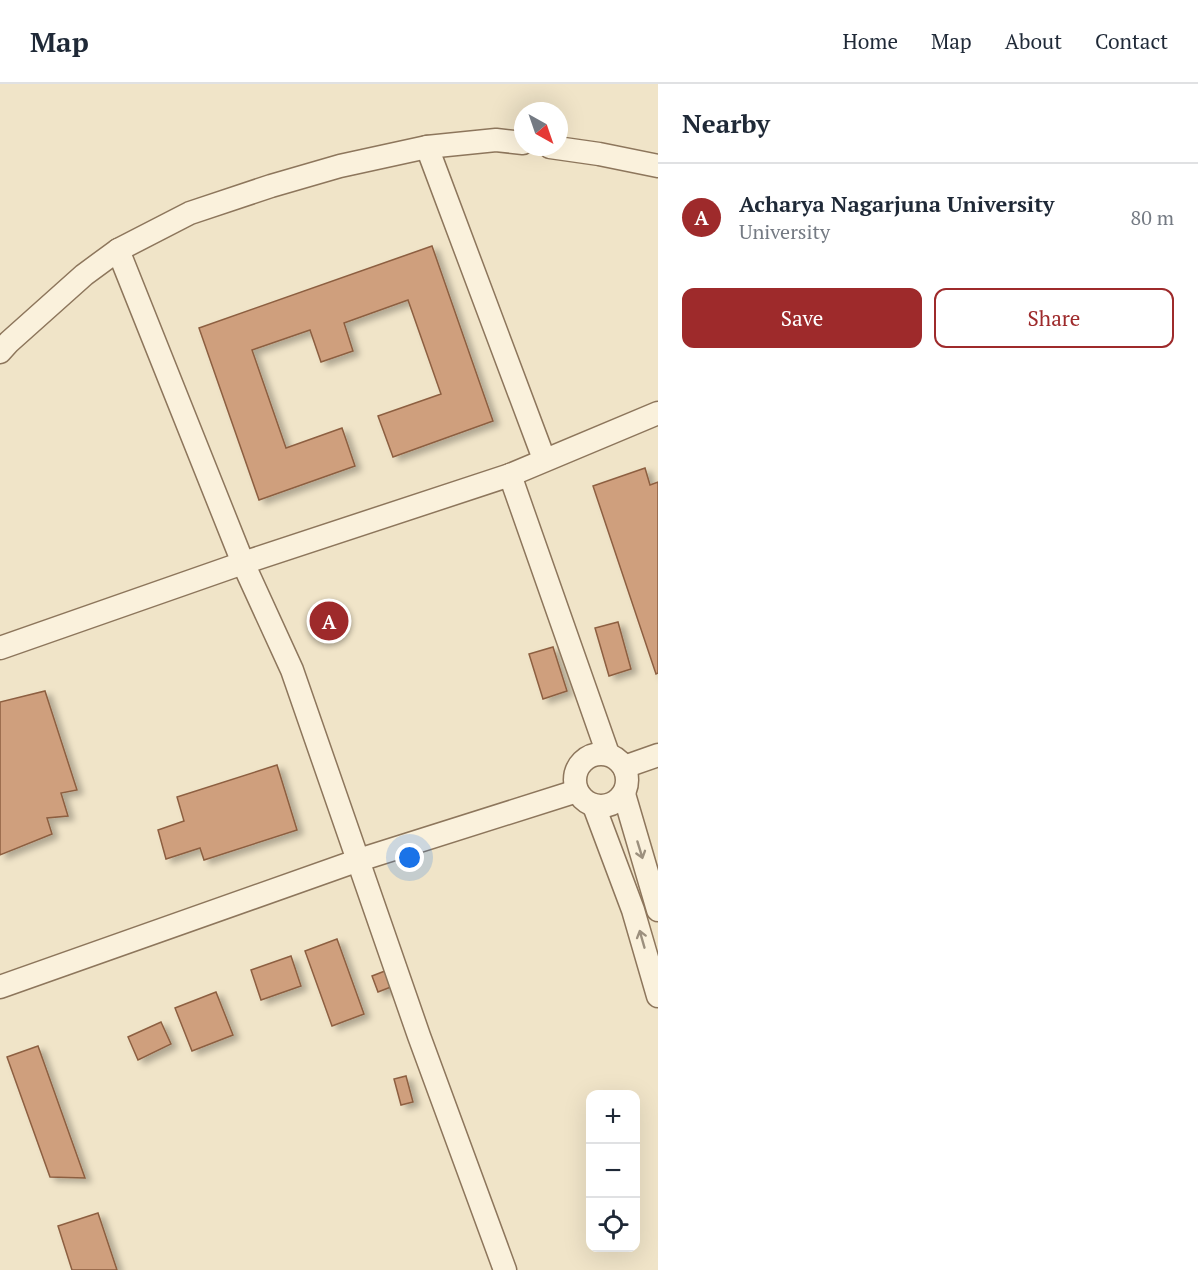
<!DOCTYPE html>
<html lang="en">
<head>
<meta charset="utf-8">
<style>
  :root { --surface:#fff; --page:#f6f6f7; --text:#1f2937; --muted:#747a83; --line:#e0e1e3; --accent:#9e2a2b }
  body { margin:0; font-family:"PT Serif",serif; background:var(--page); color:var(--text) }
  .controls { position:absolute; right:18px; bottom:18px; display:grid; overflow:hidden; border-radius:12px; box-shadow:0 6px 24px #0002 }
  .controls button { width:54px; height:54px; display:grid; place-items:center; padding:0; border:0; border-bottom:2px solid var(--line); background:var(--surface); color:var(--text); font:30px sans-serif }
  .compass { position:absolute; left:514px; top:18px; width:54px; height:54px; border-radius:50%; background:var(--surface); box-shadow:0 6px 24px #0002; rotate:140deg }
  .you { position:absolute; left:410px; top:774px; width:21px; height:21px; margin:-15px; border:4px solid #fff; border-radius:50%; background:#1a73e8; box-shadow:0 0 0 9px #1a73e833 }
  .badge { display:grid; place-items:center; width:39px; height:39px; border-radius:50%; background:var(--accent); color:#fff; font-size:20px; font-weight:700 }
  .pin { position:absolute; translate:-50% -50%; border:3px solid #fff; box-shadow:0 2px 6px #0006 }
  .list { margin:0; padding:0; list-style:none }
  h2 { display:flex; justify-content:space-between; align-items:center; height:78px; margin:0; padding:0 24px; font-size:26px }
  h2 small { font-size:20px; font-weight:400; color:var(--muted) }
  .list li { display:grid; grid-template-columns:39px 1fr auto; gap:18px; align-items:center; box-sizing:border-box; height:108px; padding:0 24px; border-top:2px solid var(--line) }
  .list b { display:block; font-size:22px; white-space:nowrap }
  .list p { margin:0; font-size:20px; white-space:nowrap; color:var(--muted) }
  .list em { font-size:20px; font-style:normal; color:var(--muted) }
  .actions { display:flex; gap:12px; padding:18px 24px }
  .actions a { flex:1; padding:14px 0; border:2px solid var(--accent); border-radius:12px; text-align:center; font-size:21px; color:var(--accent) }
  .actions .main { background:var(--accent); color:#fff }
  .icon { flex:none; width:33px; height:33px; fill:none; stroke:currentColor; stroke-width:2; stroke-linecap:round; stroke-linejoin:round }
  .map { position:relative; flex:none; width:658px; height:1186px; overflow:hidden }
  header { display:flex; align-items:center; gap:36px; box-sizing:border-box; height:84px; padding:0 30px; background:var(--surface); border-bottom:2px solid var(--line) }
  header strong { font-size:28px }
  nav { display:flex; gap:33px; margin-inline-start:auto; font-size:21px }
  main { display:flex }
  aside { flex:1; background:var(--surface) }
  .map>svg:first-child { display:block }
  .building { fill:#cf9f7d; stroke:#8d5f41; stroke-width:1.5; filter:url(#shadow) }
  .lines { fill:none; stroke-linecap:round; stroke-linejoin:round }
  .minor-casing { stroke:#8d765c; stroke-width:25 }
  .minor { stroke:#faf1dc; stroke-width:22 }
  .oneway { stroke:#9c907e }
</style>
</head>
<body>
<header>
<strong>Map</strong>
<nav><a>Home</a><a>Map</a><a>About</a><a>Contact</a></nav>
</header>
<main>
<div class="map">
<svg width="658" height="1186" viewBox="0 0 658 1186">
  <defs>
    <filter id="shadow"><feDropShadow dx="6" dy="4" stdDeviation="3" flood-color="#0004"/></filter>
  </defs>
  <rect width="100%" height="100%" fill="#f0e4c8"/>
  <g class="building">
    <path d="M 432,162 L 493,337 L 393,373 L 378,332 L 441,310 L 408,216 L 344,239 L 353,267 L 321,278 L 310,246 L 252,266 L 286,364 L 342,344 L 355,382 L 259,416 L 199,244 Z"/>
    <path d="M 645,384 L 650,401 L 658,398 L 658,589 L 656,590 L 593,402 Z"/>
    <path d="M 618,538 L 631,585 L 609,592 L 595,544 Z"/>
    <path d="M 553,563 L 567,607 L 543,615 L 529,570 Z"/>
    <path d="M 45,607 L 77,706 L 61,709 L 68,732 L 47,734 L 52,750 L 0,771 L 0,618 Z"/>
    <path d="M 277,681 L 297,746 L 204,776 L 200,764 L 166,775 L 158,746 L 184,737 L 177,713 Z"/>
    <path d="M 337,855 L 364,930 L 332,942 L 305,867 Z"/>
    <path d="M 291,872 L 301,902 L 261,916 L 251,886 Z"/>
    <path d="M 390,885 L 396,901 L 378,908 L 372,892 Z"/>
    <path d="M 216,908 L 233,951 L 192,967 L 175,924 Z"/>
    <path d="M 161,938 L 171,960 L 138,976 L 128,953 Z"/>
    <path d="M 38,962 L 85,1094 L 50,1093 L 7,973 Z"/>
    <path d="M 406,992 L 413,1018 L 401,1021 L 394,995 Z"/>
    <path d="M 98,1129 L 117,1186 L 72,1186 L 58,1142 Z"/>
  </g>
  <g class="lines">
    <g class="minor-casing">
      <g id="minor">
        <path d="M 427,63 L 544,375"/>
        <path d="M 550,63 L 599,70 L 658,82"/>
        <path d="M 118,166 L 243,479 L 292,586 L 419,952 L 505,1186"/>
        <path d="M 0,268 L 9,258 L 84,191 L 118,166 L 190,129 L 271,102 L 340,82 L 427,63 L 496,56 L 523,59"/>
        <path d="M 510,391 L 608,670"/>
        <path d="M 0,564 L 243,479 L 510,391 L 658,329"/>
        <circle cx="601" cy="696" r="26"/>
        <path d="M 624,683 L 658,671"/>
        <path d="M 624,710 L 658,826"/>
        <path d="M 594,722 L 633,826 L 658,912"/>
        <path d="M 0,903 L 359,776 L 577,707"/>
      </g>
    </g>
    <use href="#minor" class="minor"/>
  </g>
  <defs><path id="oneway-shaft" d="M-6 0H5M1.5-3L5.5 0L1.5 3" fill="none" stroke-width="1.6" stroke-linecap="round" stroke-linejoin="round" transform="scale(1.5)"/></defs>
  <g class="oneway">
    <use href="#oneway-shaft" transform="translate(640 766) rotate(73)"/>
    <use href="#oneway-shaft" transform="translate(642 855) rotate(-106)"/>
  </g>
</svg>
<div class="controls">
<button>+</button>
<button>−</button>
<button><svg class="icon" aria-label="locate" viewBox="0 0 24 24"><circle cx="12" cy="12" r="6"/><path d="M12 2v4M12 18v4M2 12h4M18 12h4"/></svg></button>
</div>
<svg class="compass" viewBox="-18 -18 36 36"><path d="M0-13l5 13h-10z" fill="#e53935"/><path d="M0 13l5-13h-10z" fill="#747a83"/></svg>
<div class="you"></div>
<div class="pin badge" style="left:329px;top:537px">A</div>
</div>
<aside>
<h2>Nearby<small></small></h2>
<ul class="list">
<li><span class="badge">A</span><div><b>Acharya Nagarjuna University</b><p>University</p></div><em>80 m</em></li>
</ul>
<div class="actions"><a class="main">Save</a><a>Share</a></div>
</aside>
</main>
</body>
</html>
